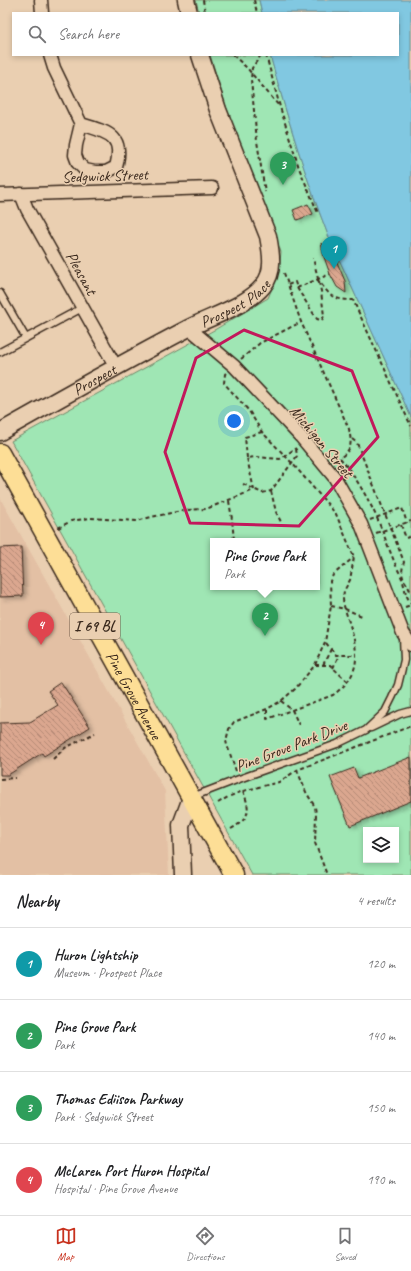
<!DOCTYPE html>
<html lang="en">
<head>
<meta charset="utf-8">
<style>
  :root { --surface:#fff; --page:#f6f6f6; --text:#202124; --muted:#757577; --line:#e0e0e0; --accent:#c8321e }
  body { margin:0; font-family:Caveat,sans-serif; background:var(--page); color:var(--text) }
  .controls { position:absolute; right:12px; bottom:12px; display:grid; overflow:hidden; border-radius:0px; box-shadow:0 2px 6px #0003 }
  .controls button { width:36px; height:36px; display:grid; place-items:center; padding:0; border:0; border-bottom:1px solid var(--line); background:var(--surface); color:var(--text); font:20px sans-serif }
  .you { position:absolute; left:234px; top:421px; width:14px; height:14px; margin:-10px; border:3px solid #fff; border-radius:50%; background:#1a73e8; box-shadow:0 0 0 6px #1a73e833 }
  .badge { display:grid; place-items:center; width:26px; height:26px; border-radius:50%; background:var(--accent); color:#fff; font-size:13px; font-weight:700 }
  .pin { position:absolute; translate:-50% -33px; filter:drop-shadow(0 1px 2px #0008) }
  .pin::after { content:''; position:absolute; top:21px; width:14px; height:12px; background:inherit; clip-path:polygon(0 0,100% 0,50% 100%) }
  .popup { position:absolute; left:210px; top:538px; width:110px; height:52px; box-sizing:border-box; display:grid; place-content:center; border-radius:0px; background:var(--surface); filter:drop-shadow(0 1px 3px #0005); font-size:13px; white-space:nowrap; color:var(--muted) }
  .popup b { font-size:15px; color:var(--text) }
  .popup::after { content:''; position:absolute; left:50%; top:100%; margin-left:-8px; border:8px solid transparent; border-top-color:var(--surface) }
  .list { margin:0; padding:0; list-style:none }
  h2 { display:flex; justify-content:space-between; align-items:center; height:52px; margin:0; padding:0 16px; font-size:17px }
  h2 small { font-size:13px; font-weight:400; color:var(--muted) }
  .list li { display:grid; grid-template-columns:26px 1fr auto; gap:12px; align-items:center; box-sizing:border-box; height:72px; padding:0 16px; border-top:1px solid var(--line) }
  .list b { display:block; font-size:15px; white-space:nowrap }
  .list p { margin:0; font-size:13px; white-space:nowrap; color:var(--muted) }
  .list em { font-size:13px; font-style:normal; color:var(--muted) }
  .icon { flex:none; width:22px; height:22px; fill:none; stroke:currentColor; stroke-width:2; stroke-linecap:round; stroke-linejoin:round }
  .map { position:relative; flex:none; width:411px; height:875px; overflow:hidden }
  .search { position:absolute; background:var(--surface); box-shadow:0 2px 6px #0003; left:12px; right:12px; top:12px; height:44px; display:flex; align-items:center; gap:10px; box-sizing:border-box; padding:0 14px; border-radius:0px; color:var(--muted); font-size:15px }
  .sheet { height:340px; background:var(--surface) }
  nav { display:flex; justify-content:space-around; align-items:center; box-sizing:border-box; height:56px; border-top:1px solid var(--line); background:var(--surface); font-size:11px; color:var(--muted) }
  nav a { display:grid; justify-items:center; gap:2px }
  nav .on { color:var(--accent) }
  .map>svg:first-child { display:block }
  .built { fill:#e3c0a4 }
  .park { fill:#9fe6b4; stroke:#6d8869; fill-rule:evenodd }
  .water { fill:#81c8e1; stroke:#658993 }
  .building { fill:url(#building-back-hatch); stroke:#3b2a1e; filter:url(#shadow) }
  .lines { fill:none; stroke-linecap:round; stroke-linejoin:round }
  .lane-casing { stroke:#3b2a1e; stroke-width:9 }
  .street-casing { stroke:#3b2a1e; stroke-width:15 }
  .secondary-casing { stroke:#3b2a1e; stroke-width:19 }
  .primary-casing { stroke:#3b2a1e; stroke-width:21 }
  .path { stroke:#3b2a1e; stroke-width:2; stroke-dasharray:4 3; stroke-linecap:butt }
  .lane { stroke:#eacfb1; stroke-width:6 }
  .street { stroke:#eacfb1; stroke-width:12 }
  .secondary { stroke:#eacfb1; stroke-width:16 }
  .primary { stroke:#fdde96; stroke-width:18 }
  .marked { fill:none; stroke:#c2185b; stroke-width:3; stroke-linejoin:round }
  .labels { text-anchor:middle; stroke-width:3; stroke-linejoin:round; paint-order:stroke }
  .shield { fill:#eacfb1; stroke:#705c4a; stroke-width:1 }
  .shield-label { font-size:15px; font-weight:bold; fill:#3b2a1e }
  .street-label { font-size:16px; fill:#3b2a1e; stroke:#eacfb1 }
</style>
</head>
<body>
<div class="map">
<svg width="411" height="875" viewBox="0 0 411 875">
  <defs>
    <pattern id="building-back-hatch" width="6" height="6" patternUnits="userSpaceOnUse"><rect width="6" height="6" fill="#dba78f"/><path d="M-1 5l2 2M0 0l6 6M5-1l2 2" fill="none" stroke="#b38874"/></pattern>
    <filter id="shadow"><feDropShadow dx="3.5" dy="2" stdDeviation="2" flood-color="#0004"/></filter>
  </defs>
  <rect width="100%" height="100%" fill="#eacfb1"/>
  <filter id="ink" filterUnits="userSpaceOnUse"><feTurbulence type="fractalNoise" baseFrequency=".025" numOctaves="2"/><feDisplacementMap in="SourceGraphic" scale="8" xChannelSelector="R" yChannelSelector="G"/><feConvolveMatrix kernelMatrix="1 2 1 2 8 2 1 2 1" color-interpolation-filters="sRGB"/></filter>
  <g filter="url(#ink)">
    <path class="built" d="M 0,498 L 165,791 L 169,875 L 0,875 Z"/>
    <g class="park">
      <path d="M 196,0 L 259,0 L 262,13 L 199,13 Z"/>
      <path d="M 210,55 L 270,55 C 287,116 305,176 328,235 L 411,417 L 411,875 L 252,875 L 11,441 L 216,329 L 268,298 L 279,272 L 281,252 L 226,106 ZM 213,541 L 317,541 L 317,587 L 213,587 ZM 366,830 L 396,830 L 396,860 L 366,860 Z"/>
    </g>
    <path class="water" d="M 259,0 L 411,0 L 411,417 L 328,235 C 305,176 287,116 270,55 L 398,55 L 398,13 L 262,13 Z"/>
    <g class="building">
      <path d="M 308,204 L 313,214 L 297,220 L 293,210 Z"/>
      <path d="M 321,243 L 332,254 L 336,260 L 345,281 L 346,293 L 337,287 L 330,274 L 324,257 Z"/>
      <path d="M 21,547 L 23,596 L 0,597 L 0,548 Z"/>
      <path d="M 61,682 L 90,727 L 44,756 L 42,753 L 8,775 L 0,775 L 0,723 L 30,722 L 58,705 L 48,691 Z"/>
      <path d="M 411,757 L 411,801 L 350,826 L 330,777 L 354,768 L 358,778 Z"/>
    </g>
    <g class="lines">
      <g class="lane-casing">
        <g id="lane">
          <path d="M 0,293 L 26,338"/>
          <path d="M 0,352 L 82,308"/>
          <path d="M 371,728 L 400,714 L 411,711"/>
          <path d="M 192,797 L 239,779 L 337,744 L 366,730 L 385,712 L 392,698 L 398,685 L 404,660 L 403,637"/>
        </g>
      </g>
      <g class="street-casing">
        <g id="street">
          <path d="M 41,0 L 42,13"/>
          <path d="M 50,55 L 54,68 L 81,124 L 76,145 L 75,155 L 78,163 L 85,170 L 95,172 L 106,172 L 116,167 C 125,134 106,132 81,124"/>
          <path d="M 21,194 L 27,209 L 116,367"/>
          <path d="M 0,195 L 212,188"/>
          <path d="M 189,328 L 234,366 L 301,437 L 335,478 L 361,524 L 403,633 L 411,645"/>
        </g>
      </g>
      <g class="secondary-casing">
        <g id="secondary">
          <path d="M 186,0 L 189,13"/>
          <path id="s1" d="M 0,432 C 62,397 124,362 187,329 C 209,317 247,306 263,286 C 275,272 271,252 268,236 L 218,110 L 200,55"/>
          <path d="M 183,875 L 181,825 L 191,798"/>
        </g>
      </g>
      <g class="primary-casing">
        <g id="primary">
          <path id="s2" d="M 0,453 L 234,875"/>
        </g>
      </g>
      <g class="path">
        <path d="M 203,0 L 205,13"/>
        <path d="M 254,0 L 257,13"/>
        <path d="M 233,55 L 247,68 L 279,106"/>
        <path d="M 261,55 L 252,68 L 251,80 L 257,141 L 265,192"/>
        <path d="M 266,55 L 280,107 L 299,168 L 318,213"/>
        <path d="M 284,273 L 301,322 L 349,429 C 353,449 350,450 335,462"/>
        <path d="M 317,279 C 330,295 331,300 353,300 L 411,426"/>
        <path d="M 288,285 L 295,282 L 297,288 L 317,319 L 322,320 L 324,316 L 321,291 L 313,258"/>
        <path d="M 297,288 L 330,274"/>
        <path d="M 241,359 L 260,343 L 301,322"/>
        <path d="M 226,373 L 225,374 L 224,383 L 249,411 L 262,432 L 292,463 L 336,514 L 354,557 L 350,580 L 344,591 L 343,598 C 343,605 346,612 348,619 C 358,650 364,673 333,695 L 267,719 L 267,709"/>
        <path d="M 352,439 L 357,443 L 404,562 C 399,579 405,578 411,593"/>
        <path d="M 247,458 L 245,437 L 262,432"/>
        <path d="M 340,458 C 355,476 367,496 377,518 C 385,537 391,556 400,574 C 405,583 404,595 411,603"/>
        <path d="M 243,484 L 262,493 L 271,491 L 297,456 L 296,449"/>
        <path d="M 271,491 L 276,512 L 282,524"/>
        <path d="M 229,501 L 232,519 L 234,541"/>
        <path d="M 370,520 L 402,508 L 407,523"/>
        <path d="M 401,525 L 406,538 L 411,536"/>
        <path d="M 58,528 L 71,521 L 90,518 L 137,521 L 151,517 L 186,510 L 206,509 L 254,490 L 247,458 L 256,457 L 280,459 L 296,448"/>
        <path d="M 376,533 L 411,521"/>
        <path d="M 331,606 L 345,609 L 362,616"/>
        <path d="M 405,607 L 411,605"/>
        <path d="M 326,643 L 336,655 L 357,655"/>
        <path d="M 315,665 L 330,665 L 347,681"/>
        <path d="M 323,665 L 331,649"/>
        <path d="M 333,668 L 339,655"/>
        <path d="M 281,701 L 292,710 L 299,725"/>
        <path d="M 53,759 L 65,748 L 95,733"/>
        <path d="M 297,770 L 306,792 L 315,807 L 316,814 L 315,843 L 327,875"/>
        <path d="M 236,771 L 227,745 L 226,741 L 229,729 L 234,722 L 267,709 L 281,701 L 295,689 L 315,665 L 325,642 L 331,606 L 330,581 L 333,575 L 354,557"/>
        <path d="M 0,779 L 15,778"/>
        <path d="M 218,803 L 228,797 L 243,791 L 279,782 L 297,770 L 411,726"/>
        <path d="M 231,829 C 250,818 251,811 243,791"/>
      </g>
      <use href="#lane" class="lane"/>
      <use href="#street" class="street"/>
      <use href="#secondary" class="secondary"/>
      <use href="#primary" class="primary"/>
    </g>
  </g>
  <path class="marked" d="M 244,330 L 352,371 L 378,437 L 299,526 L 190,523 L 165,452 L 196,358 Z"/>
  <g class="labels">
    <rect class="shield" x="70" y="613" width="50" height="26" rx="3"/>
    <g class="shield-label">
      <text x="95" y="631">I 69 BL</text>
    </g>
    <g class="street-label">
      <text transform="translate(105 175) rotate(-2)" y="6">Sedgwick Street</text>
      <text transform="translate(82 273) rotate(61)" y="6">Pleasant</text>
      <text dy="6" stroke="none"><textPath href="#s1" startOffset="268">Prospect Place</textPath></text>
      <text dy="6" stroke="none"><textPath href="#s1" startOffset="108">Prospect</textPath></text>
      <text transform="translate(322 441) rotate(50)" y="6">Michigan Street</text>
      <text dy="6" stroke="none"><textPath href="#s2" startOffset="277">Pine Grove Avenue</textPath></text>
      <text transform="translate(291 745) rotate(-21)" y="6">Pine Grove Park Drive</text>
    </g>
  </g>
</svg>
<div class="controls">
<button><svg class="icon" aria-label="layers" viewBox="0 0 24 24"><path d="M12 4l9 5-9 5-9-5zM3 14l9 5 9-5"/></svg></button>
</div>
<div class="you"></div>
<div class="pin badge" style="left:334px;top:269px;background:#0f9aa8">1</div>
<div class="pin badge" style="left:265px;top:636px;background:#2e9e5b">2</div>
<div class="popup"><b>Pine Grove Park</b>Park</div>
<div class="pin badge" style="left:283px;top:185px;background:#2e9e5b">3</div>
<div class="pin badge" style="left:41px;top:645px;background:#e0444e">4</div>
<div class="search"><svg class="icon" aria-label="search" viewBox="0 0 24 24"><circle cx="10" cy="10" r="6"/><path d="M15 15l6 6"/></svg>Search here</div>
</div>
<section class="sheet">
<h2>Nearby<small>4 results</small></h2>
<ul class="list">
<li><span class="badge" style="background:#0f9aa8">1</span><div><b>Huron Lightship</b><p>Museum · Prospect Place</p></div><em>120 m</em></li>
<li><span class="badge" style="background:#2e9e5b">2</span><div><b>Pine Grove Park</b><p>Park</p></div><em>140 m</em></li>
<li><span class="badge" style="background:#2e9e5b">3</span><div><b>Thomas Ediison Parkway</b><p>Park · Sedgwick Street</p></div><em>150 m</em></li>
<li><span class="badge" style="background:#e0444e">4</span><div><b>McLaren Port Huron Hospital</b><p>Hospital · Pine Grove Avenue</p></div><em>190 m</em></li>
</ul>
</section>
<nav>
<a class="on"><svg class="icon" aria-label="map" viewBox="0 0 24 24"><path d="M3 6l6-2 6 2 6-2v14l-6 2-6-2-6 2zM9 4v14M15 6v14"/></svg>Map</a>
<a><svg class="icon" aria-label="directions" viewBox="0 0 24 24"><path d="M12 3l9 9-9 9-9-9zM9 14v-3h6M13 9l2 2-2 2"/></svg>Directions</a>
<a><svg class="icon" aria-label="saved" viewBox="0 0 24 24"><path d="M7 4h10v16l-5-4-5 4z"/></svg>Saved</a>
</nav>
</body>
</html>
